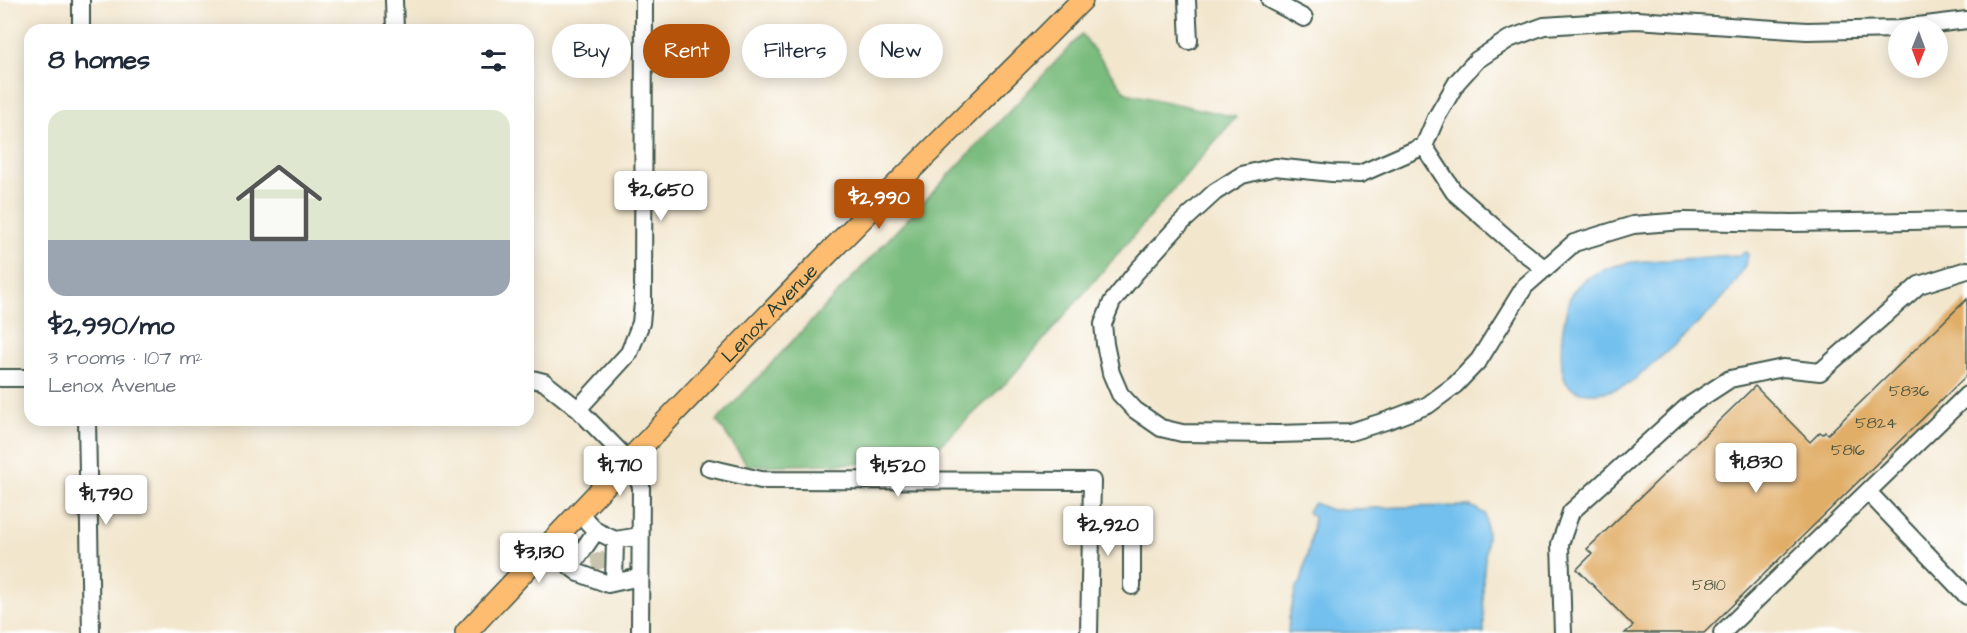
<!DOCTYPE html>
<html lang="en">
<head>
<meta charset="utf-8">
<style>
  body { margin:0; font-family:"Architects Daughter",sans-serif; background:#f2f2f3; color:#1f2937; height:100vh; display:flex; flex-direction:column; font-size:22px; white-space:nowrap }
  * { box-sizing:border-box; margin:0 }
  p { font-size:20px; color:#747a83 }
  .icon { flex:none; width:33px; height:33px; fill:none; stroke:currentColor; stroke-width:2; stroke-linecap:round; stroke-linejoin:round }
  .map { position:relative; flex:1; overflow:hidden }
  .sheet { position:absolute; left:24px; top:24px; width:510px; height:402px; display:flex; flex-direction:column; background:#fff; border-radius:18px; box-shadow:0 3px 15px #0003 }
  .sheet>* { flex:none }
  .banner { position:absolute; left:552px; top:24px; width:570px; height:54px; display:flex; gap:12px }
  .needle { width:39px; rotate:181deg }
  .tools { position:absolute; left:1888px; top:18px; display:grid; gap:12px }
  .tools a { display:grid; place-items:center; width:60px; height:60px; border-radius:50%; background:#fff; box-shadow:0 3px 15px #0003; font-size:30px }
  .price { position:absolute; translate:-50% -51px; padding:0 14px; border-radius:6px; background:#fff; color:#222; font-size:20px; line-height:39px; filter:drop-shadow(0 2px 3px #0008) }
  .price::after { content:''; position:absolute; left:50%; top:36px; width:18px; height:14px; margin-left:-9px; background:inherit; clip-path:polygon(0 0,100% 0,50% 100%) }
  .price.active { background:#b45309; color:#fff }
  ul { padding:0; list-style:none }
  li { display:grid; align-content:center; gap:12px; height:318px; padding:0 24px }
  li+li { border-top:2px solid #e0e1e3 }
  li span { display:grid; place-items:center; height:186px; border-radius:18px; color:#555 }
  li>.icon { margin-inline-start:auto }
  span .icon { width:108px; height:108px; fill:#fffc; stroke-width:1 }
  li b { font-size:26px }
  h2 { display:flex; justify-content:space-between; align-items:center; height:72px; padding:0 24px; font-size:26px }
  .tag { padding:0 21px; border-radius:27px; background:#fff; box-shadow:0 3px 15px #0003; font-size:21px; line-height:54px }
  .tag.active { background:#b45309; color:#fff }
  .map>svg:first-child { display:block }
  .forest { fill:#7abc7e; stroke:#4c7c59; stroke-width:1.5 }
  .water { fill:#73c0ee; stroke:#497e91; stroke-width:1.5 }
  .building { fill:#e1ae67 }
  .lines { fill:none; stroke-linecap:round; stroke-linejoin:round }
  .minor-tunnel { stroke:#c8c4ae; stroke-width:16; stroke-dasharray:16 8; stroke-linecap:butt }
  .minor-casing { stroke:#3f564b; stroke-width:20 }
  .major-casing { stroke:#3f564b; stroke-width:24 }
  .minor { stroke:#fff; stroke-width:16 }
  .major { stroke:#fdbc6f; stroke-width:21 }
  .labels { text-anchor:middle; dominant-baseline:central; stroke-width:4.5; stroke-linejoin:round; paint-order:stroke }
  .number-label { font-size:16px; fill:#505941 }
  .street-label { font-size:20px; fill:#1f3d34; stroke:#fff }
</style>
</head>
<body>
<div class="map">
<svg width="1967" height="633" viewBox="0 0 1967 633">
  <rect width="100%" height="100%" fill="#fff"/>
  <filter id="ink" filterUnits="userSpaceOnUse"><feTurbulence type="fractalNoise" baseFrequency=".0167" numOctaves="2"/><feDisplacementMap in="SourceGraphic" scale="12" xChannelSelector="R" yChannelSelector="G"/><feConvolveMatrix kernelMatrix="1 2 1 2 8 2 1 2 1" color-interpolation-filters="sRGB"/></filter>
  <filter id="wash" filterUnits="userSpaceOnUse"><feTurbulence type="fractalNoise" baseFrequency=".008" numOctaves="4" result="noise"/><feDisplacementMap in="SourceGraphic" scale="24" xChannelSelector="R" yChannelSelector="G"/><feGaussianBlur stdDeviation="1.35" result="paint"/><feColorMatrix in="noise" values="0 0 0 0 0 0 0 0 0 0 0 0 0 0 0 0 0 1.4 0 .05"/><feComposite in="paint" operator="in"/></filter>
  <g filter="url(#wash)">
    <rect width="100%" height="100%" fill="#f2e6cd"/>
    <!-- forest -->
    <path class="forest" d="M1082 34 1126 93 1236 117 1007 382 922 462 748 466 717 421Z"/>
    <!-- water -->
    <path class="water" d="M1745 252 1748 254C1745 291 1659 358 1629 384 1613 391 1582 400 1568 385 1559 375 1561 341 1563 328 1566 315 1567 299 1575 289 1582 281 1592 275 1601 271 1622 261 1646 261 1668 260 1693 258 1717 256 1741 255Z
      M1314 503 1331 510 1402 507 1471 506 1485 514 1487 535 1483 581 1484 633H1288L1289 618 1296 588 1301 582 1310 543 1314 517 1307 512Z"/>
    <g id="blocks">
      <!-- building -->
      <path class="building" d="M1967 299V375L1704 633H1625L1633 626 1577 569 1592 554 1587 549 1755 386 1810 442 1820 432 1823 434 1825 432 1828 434Z"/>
    </g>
  </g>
  <g filter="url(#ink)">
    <use href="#blocks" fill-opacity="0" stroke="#3f564b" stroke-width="1.5"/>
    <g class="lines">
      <!-- minor-tunnel -->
      <path class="minor-tunnel" d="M592 563 606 559"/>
      <!-- minor casing -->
      <g class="minor-casing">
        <path id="minor" d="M81 0V30
          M394 0 395 30
          M1187 0 1189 41
          M1270 0 1304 18
          M1901 28 1967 20
          M644 62 717 64
          M1424 146 1436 118 1457 82 1477 60 1509 39 1544 26 1636 20 1807 31 1899 29
          M1545 269 1511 242 1454 192 1424 146 1360 174 1332 173 1275 167 1242 175 1215 192 1179 225 1137 271 1112 302 1103 324 1105 344 1111 373 1120 394 1135 410 1161 428 1182 433 1277 434 1350 432 1389 420 1428 405 1455 385 1479 360 1525 286 1574 243 1633 225 1684 221 1792 223 1967 220
          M0 378H30
          M528 378 544 382 578 409 628 460 641 486 640 633
          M578 409 629 353 641 323 643 303 644 0
          M87 420 91 633
          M709 468 761 480 1092 481 1089 633
          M1868 492 1967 596
          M579 513 596 531 615 540
          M1091 530H1132V586
          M556 538 566 551 571 567 579 573 608 584 640 577
          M571 567 596 531
          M614 582 615 540 640 536
          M1563 633 1560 544 1571 512 1687 407 1730 379 1783 368 1820 372 1919 285 1967 270
          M1722 633 1967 395"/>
      </g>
      <!-- major casing -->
      <g class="major-casing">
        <g id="major">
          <path id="s1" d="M466 633C580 511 696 389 813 269 901 178 993 90 1082 0"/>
        </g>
      </g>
      <!-- minor -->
      <use href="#minor" class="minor"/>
      <!-- major -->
      <use href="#major" class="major"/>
    </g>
  </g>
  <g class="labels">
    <!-- number labels -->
    <g class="number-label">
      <text x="1909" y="391">5836</text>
      <text x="1876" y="423">5824</text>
      <text x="1848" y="450">5816</text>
      <text x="1709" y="585">5810</text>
    </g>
    <!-- street labels -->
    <g class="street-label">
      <text stroke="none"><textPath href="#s1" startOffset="441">Lenox Avenue</textPath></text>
    </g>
  </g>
</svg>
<div class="tools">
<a><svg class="needle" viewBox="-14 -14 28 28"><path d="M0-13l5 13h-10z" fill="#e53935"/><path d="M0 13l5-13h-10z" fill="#747a83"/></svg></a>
</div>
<b class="price" style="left:661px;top:222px">$2,650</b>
<b class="price active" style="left:879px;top:230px">$2,990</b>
<b class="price" style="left:1756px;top:494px">$1,830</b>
<b class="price" style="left:620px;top:497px">$1,710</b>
<b class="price" style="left:898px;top:498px">$1,520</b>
<b class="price" style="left:106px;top:526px">$1,790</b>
<b class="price" style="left:1108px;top:557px">$2,920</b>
<b class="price" style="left:539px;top:584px">$3,130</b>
<div class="banner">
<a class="tag">Buy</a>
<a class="tag active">Rent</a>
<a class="tag">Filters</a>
<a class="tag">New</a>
</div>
<section class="sheet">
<h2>8 homes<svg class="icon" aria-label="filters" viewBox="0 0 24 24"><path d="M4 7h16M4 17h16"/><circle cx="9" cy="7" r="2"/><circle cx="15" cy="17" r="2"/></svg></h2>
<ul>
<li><span style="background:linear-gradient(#dfe7d0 70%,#9aa5b1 0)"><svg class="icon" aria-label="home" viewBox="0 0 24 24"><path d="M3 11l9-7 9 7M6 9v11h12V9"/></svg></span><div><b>$2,990/mo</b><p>3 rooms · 107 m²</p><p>Lenox Avenue</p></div></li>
</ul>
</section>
</div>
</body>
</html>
